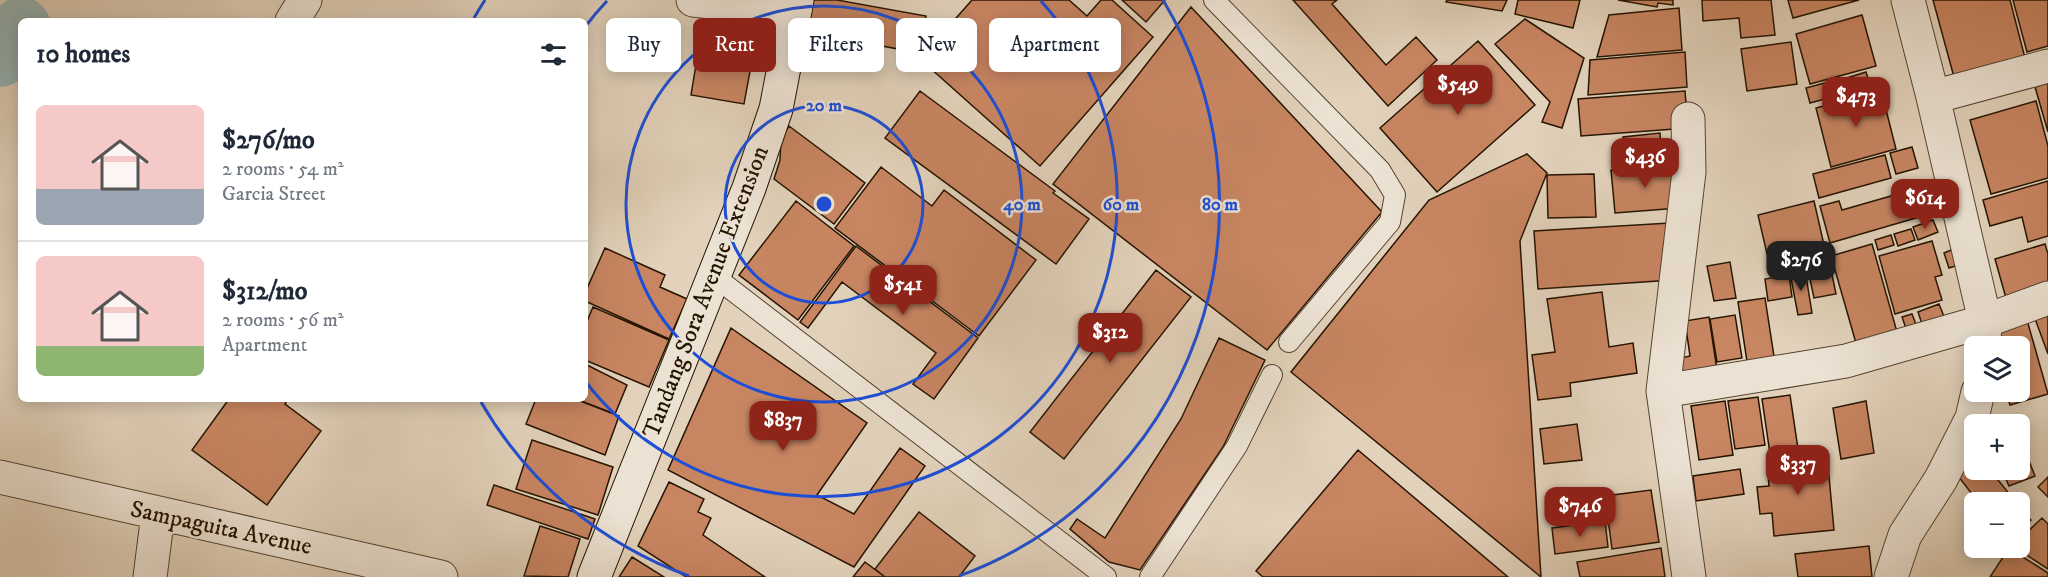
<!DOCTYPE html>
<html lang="en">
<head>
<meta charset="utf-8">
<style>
  body { margin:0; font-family:"IM FELL DW Pica",serif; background:#f2f2f3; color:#1f2937; height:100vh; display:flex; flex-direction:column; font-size:22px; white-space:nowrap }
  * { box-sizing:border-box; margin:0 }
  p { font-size:20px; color:#747a83 }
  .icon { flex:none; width:33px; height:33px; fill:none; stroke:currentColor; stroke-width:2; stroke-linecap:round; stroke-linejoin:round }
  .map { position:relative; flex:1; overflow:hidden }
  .details { position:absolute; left:18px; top:18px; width:570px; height:384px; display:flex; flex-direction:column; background:#fff; border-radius:9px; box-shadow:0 3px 15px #0003 }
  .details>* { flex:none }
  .banner { position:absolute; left:606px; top:18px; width:570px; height:54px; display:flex; gap:12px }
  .controls { position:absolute; left:1964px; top:336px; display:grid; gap:12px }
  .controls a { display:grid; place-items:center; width:66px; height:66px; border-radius:9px; background:#fff; box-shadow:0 3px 15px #0003; font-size:30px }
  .price { position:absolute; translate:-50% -51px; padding:0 14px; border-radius:12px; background:#8f2418; color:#fff; font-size:20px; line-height:39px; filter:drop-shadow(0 2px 3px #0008) }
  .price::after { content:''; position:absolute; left:50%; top:36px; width:18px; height:14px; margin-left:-9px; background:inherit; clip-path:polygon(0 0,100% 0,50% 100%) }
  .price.on { background:#222; color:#fff }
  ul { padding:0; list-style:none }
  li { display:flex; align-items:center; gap:18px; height:150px; padding:0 18px }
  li+li { border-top:2px solid #e0e1e3 }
  li span { display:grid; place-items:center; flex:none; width:168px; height:120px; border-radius:9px; color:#555 }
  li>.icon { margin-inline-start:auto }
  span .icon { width:72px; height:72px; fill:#fffc; stroke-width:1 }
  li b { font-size:26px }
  h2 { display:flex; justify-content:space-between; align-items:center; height:72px; padding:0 18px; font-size:26px }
  .pill { padding:0 21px; border-radius:9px; background:#fff; box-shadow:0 3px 15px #0003; font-size:21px; line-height:54px }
  .pill.on { background:#8f2418; color:#fff }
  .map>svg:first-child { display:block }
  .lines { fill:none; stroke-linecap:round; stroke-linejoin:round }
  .river { stroke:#96b6b7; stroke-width:60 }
  .building { fill:#c88562; stroke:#251400; stroke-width:1.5 }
  .service-casing { stroke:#54442f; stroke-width:22 }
  .minor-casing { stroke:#54442f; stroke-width:35 }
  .secondary-casing { stroke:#251400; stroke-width:35 }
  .service { stroke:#ece2d3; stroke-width:20 }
  .minor { stroke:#ece2d3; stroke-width:33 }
  .secondary { stroke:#ece2d3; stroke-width:33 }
  .ring { fill:none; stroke:#1d4ed8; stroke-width:3 }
  .labels { text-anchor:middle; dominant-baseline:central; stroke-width:5; stroke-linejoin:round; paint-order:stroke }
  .street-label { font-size:24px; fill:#251400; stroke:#ece2d3 }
  .centre { fill:#1d4ed8; stroke:#ece2d3; stroke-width:3 }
  .ring-label { font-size:18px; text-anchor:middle; font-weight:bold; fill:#1d4ed8; stroke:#ece2d3; stroke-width:5; stroke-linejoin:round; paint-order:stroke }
</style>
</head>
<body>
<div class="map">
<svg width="2048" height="577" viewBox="0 0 2048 577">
  <rect width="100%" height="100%" fill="#e2d2bb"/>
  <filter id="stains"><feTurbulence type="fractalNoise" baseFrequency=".00333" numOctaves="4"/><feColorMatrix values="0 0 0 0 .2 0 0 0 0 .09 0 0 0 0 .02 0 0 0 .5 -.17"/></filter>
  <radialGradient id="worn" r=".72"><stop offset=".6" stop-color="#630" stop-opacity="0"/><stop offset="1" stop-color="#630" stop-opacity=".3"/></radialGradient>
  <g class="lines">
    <!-- river -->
    <path class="river" d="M0 57 21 27"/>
  </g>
  <!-- building -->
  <path class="building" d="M801 0H837L926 16 920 53 795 30Z
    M972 0H1069L1087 16 1101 0H1112L1153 37 1040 166 920 59Z
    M1122 0H1165L1146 22Z
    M1293 0H1337L1332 4 1386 65 1416 37 1437 60 1388 106Z
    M1447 0H1507L1502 11 1446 2Z
    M1518 0H1580L1573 28 1515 14Z
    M1618 0H1673V5L1658 3 1657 7Z
    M1702 0H1771L1775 35 1741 38 1739 18 1703 21Z
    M1788 0H1859L1793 18Z
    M1933 0H2010L2025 58 1954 77Z
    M2013 0H2048V46L2027 52Z
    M1191 7 1382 212 1267 350 1053 184Z
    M1679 8 1682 50 1597 57 1609 15Z
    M1862 15 1876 66 1810 84 1796 34Z
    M1525 19 1584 58 1562 128 1542 122 1550 102 1495 44Z
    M703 23 757 33 744 104 691 95Z
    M1478 41 1535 105 1437 192 1380 128Z
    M1791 42 1797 84 1747 91 1741 49Z
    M1685 52 1687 87 1588 95 1590 60Z
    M1866 72 1870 85 1840 94 1837 81Z
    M1832 81 1836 96 1810 103 1806 88Z
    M2048 83V132L2035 87Z
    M1881 90 1896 149 1831 167 1816 108Z
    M920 91 1055 191 1053 193 1089 219 1056 264 885 138Z
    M1685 91 1688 128 1581 136 1578 99Z
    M2036 101 2048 146V178L1991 194 1970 120Z
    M789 126 865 183 834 224 774 179 780 160 781 138Z
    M1660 133 1662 162 1626 165 1623 137Z
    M1912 147 1918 168 1896 174 1890 153Z
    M1527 154 1547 173 1520 241 1541 577 1291 372 1429 200Z
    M1885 155 1891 178 1819 198 1813 174Z
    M1675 165 1679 208 1615 213 1611 170Z
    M881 167 932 206 944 190 1036 260 979 336 835 228Z
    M1594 174 1596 217 1548 218 1547 175Z
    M2048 181V236L2028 242 2022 217 1990 226 1983 200Z
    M1926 186 1933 213 1830 243 1820 206 1839 201 1842 210Z
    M796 201 854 246 798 320 739 275Z
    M1814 201 1824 245 1794 251V249L1767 254 1758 215Z
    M1933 220 1938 232 1918 240 1913 227Z
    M1670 223 1673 280 1538 289 1534 231Z
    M1911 229 1915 240 1898 246 1894 234Z
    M1891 235 1894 245 1878 250 1875 240Z
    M1932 241 1942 275 1935 277 1942 300 1895 314 1879 256Z
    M1872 244 1899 339 1858 350 1831 256Z
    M2045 244 2048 254V286L2006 298 1995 259Z
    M856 246 978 338 934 399 913 384 936 353 842 282 808 328 800 322Z
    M605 248 665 275 660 287 687 299 669 339 585 301V293Z
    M1956 248 1962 264 1949 268 1944 253Z
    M1828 255 1836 294 1814 298 1806 260Z
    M1730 262 1736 298 1714 301 1707 266Z
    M1156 270 1191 297 1064 459 1030 432Z
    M1805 270 1812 313 1798 315 1790 273Z
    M1789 275 1792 297 1768 301 1765 279Z
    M1602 292 1609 347 1633 343 1637 373 1570 383 1571 396 1538 400 1532 355 1555 352 1547 299Z
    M1765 298 1775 363 1748 368 1738 302Z
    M1939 304 1945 319 1923 327 1918 312Z
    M593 307 669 340 649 387 585 360V326Z
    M2048 311V354L2034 316Z
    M1912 314 1917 327 1907 331 1902 317Z
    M1735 315 1742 358 1717 362 1710 319Z
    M1709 317 1717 370 1680 376 1677 359 1690 356 1685 321Z
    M2027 320 2048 394 2010 405 2006 392H2019V346H1994L1989 330Z
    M731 328 867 423 817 495 854 514 900 448 925 466 854 567 668 470Z
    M1219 338 1265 360 1223 447 1140 570 1109 562 1070 529 1077 519 1105 538 1181 419Z
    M585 364 627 385 615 414 576 399H585Z
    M1790 395 1798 449 1770 454 1762 399Z
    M1758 397 1765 445 1735 449 1728 401Z
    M229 399H288L285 404 321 431 267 505 192 450Z
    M536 399H575L619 416 605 455 526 424Z
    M1725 401 1733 455 1699 460 1691 406Z
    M1866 401 1874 453 1841 459 1833 408Z
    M1577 424 1582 460 1544 464 1540 429Z
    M2019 436 2035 476 2009 486 2002 470H2019Z
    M532 440 613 467 598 515 516 489Z
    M1358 450 1508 577H1263L1256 571Z
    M1827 455 1834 530 1774 536 1772 513 1760 514 1757 487 1769 486 1767 461Z
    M1974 457V470H1990L2011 496 2003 502H1978L1955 472Z
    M1740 469 1744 494 1696 501 1693 476Z
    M2048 477V497L2038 487Z
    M669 482 704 499 698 512 711 518 703 535 765 577H686L638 546Z
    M494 485 595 519 588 539 487 505Z
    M1651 490 1659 542 1612 549 1605 496Z
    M2019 509 2031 520 2019 532Z
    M919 512 975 556 959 577H885L875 569Z
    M2042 518 2048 524V569L2016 548H2019V540Z
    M1605 521 1608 547 1555 554 1552 528Z
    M540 526 580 539 568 577 524 576Z
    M1869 546 1872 577H1798L1795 554Z
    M1661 548 1665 577H1580L1577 562Z
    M2009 548 2048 573V577H1990Z
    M632 557 664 577H619Z
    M865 562 885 577H853Z"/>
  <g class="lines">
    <!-- service casing -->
    <g class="service-casing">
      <path id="service" d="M1214 0 1380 170 1395 195 1390 222 1289 342
        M715 277 1106 577
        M1150 577 1237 446 1272 375"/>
    </g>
    <!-- minor casing -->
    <g class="minor-casing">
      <path id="minor" d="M693 0 795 11
        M1908 0 1933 97 1985 321 1984 346
        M292 21 305 0
        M1933 97 2048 66
        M1688 119 1689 172 1663 391 1689 577
        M1663 391 1846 361 1985 321 2048 298
        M0 477 441 577
        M150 577 158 514
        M1891 577 1905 535 1941 479 1972 418 1978 392"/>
    </g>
    <!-- secondary casing -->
    <g class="secondary-casing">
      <path id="secondary" d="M594 577 749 188 776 109 797 0"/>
    </g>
    <!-- service -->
    <use href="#service" class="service"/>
    <!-- minor -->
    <use href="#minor" class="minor"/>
    <!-- secondary -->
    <use href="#secondary" class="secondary"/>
  </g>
  <!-- distance rings -->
  <g class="ring">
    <circle cx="824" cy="204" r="99"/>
    <circle cx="824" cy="204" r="198"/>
    <path d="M585 27A297 297 0 0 1 607 1M1041 1A297 297 0 1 1 585 381"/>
    <path d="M689 576A396 396 0 0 1 481 402M474 18A396 396 0 0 1 485 0M1163 0A396 396 0 0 1 959 576"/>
  </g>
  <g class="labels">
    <!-- street labels -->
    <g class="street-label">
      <text transform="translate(706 292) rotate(-69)">Tandang Sora Avenue Extension</text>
      <text transform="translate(221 528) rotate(12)">Sampaguita Avenue</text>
    </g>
  </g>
  <circle cx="824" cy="204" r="9" class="centre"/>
  <g class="ring-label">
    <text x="824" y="111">20 m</text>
    <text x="1022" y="210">40 m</text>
    <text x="1121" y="210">60 m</text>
    <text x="1220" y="210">80 m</text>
  </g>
  <rect width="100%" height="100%" filter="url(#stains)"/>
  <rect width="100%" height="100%" fill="url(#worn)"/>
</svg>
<div class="controls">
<a><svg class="icon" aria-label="layers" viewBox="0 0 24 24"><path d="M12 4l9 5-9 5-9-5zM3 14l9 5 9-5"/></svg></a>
<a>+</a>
<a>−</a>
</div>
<b class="price" style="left:1458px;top:116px">$549</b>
<b class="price" style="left:1856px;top:128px">$473</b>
<b class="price" style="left:1645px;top:189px">$436</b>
<b class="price" style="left:1925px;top:230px">$614</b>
<b class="price on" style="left:1801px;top:292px">$276</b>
<b class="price" style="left:903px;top:316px">$541</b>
<b class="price" style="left:1110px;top:364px">$312</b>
<b class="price" style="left:783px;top:452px">$837</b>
<b class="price" style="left:1798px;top:496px">$337</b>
<b class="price" style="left:1580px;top:538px">$746</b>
<div class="banner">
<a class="pill">Buy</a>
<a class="pill on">Rent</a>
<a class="pill">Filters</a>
<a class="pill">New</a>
<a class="pill">Apartment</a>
</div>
<section class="details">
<h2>10 homes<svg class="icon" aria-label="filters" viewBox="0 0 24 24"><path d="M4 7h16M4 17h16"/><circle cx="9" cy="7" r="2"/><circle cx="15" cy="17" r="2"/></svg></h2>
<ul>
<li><span style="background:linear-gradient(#f6c9c9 70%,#9aa5b1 0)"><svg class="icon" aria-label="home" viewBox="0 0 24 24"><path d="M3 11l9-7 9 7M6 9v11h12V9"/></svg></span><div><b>$276/mo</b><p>2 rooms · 54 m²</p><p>Garcia Street</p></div></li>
<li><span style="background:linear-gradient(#f6c9c9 75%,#8fb573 0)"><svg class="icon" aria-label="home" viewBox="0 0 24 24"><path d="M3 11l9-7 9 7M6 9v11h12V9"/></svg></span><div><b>$312/mo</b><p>2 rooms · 56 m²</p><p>Apartment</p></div></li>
</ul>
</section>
</div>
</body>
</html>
